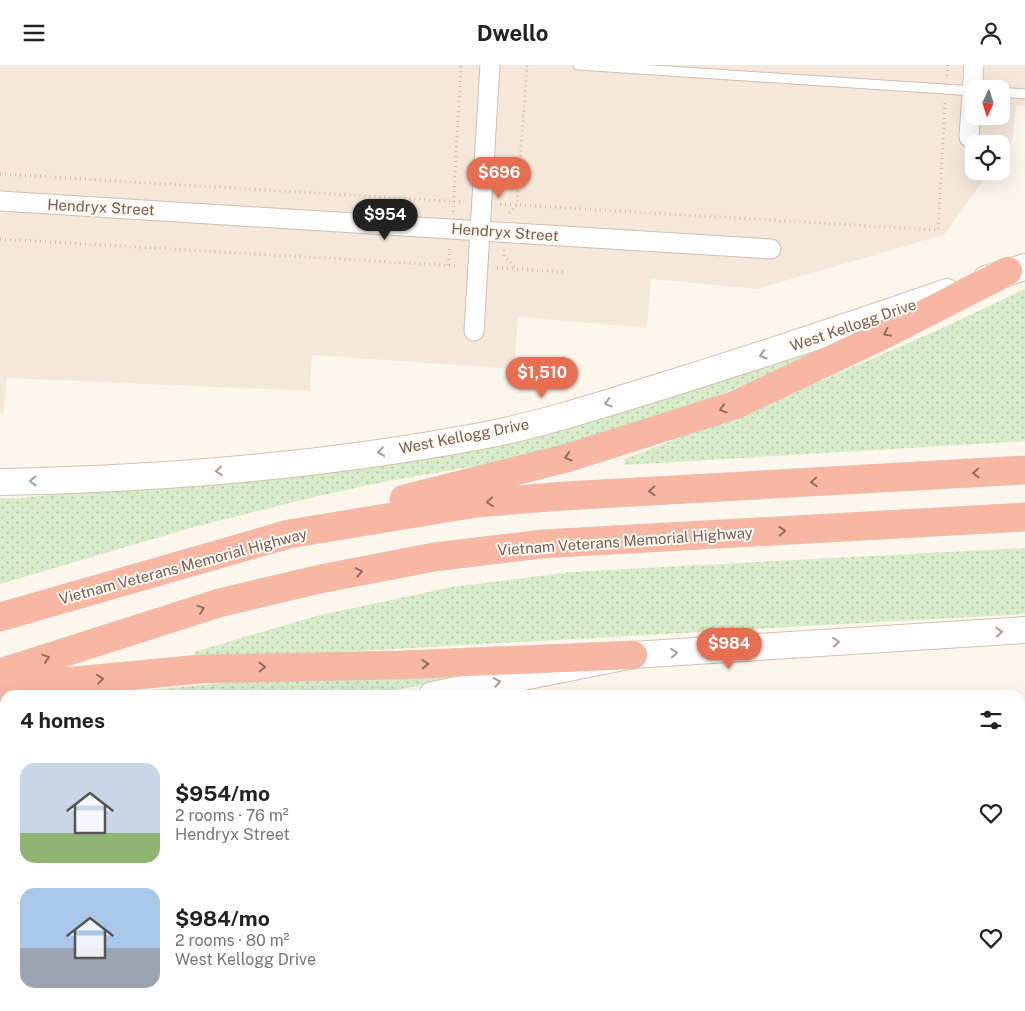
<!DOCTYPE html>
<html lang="en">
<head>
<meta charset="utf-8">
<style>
  body { margin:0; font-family:"Public Sans",sans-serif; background:#f2f2f2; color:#222; height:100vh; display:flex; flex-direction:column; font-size:19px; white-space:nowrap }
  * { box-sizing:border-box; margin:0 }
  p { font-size:16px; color:#767676 }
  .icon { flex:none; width:28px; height:28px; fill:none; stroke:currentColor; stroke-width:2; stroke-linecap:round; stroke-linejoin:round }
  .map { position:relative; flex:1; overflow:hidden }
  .drawer { position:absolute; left:0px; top:625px; width:1025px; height:321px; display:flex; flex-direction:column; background:#fff; border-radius:15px 15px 0 0; box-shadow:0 5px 20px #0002 }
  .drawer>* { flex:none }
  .needle { width:32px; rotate:184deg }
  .controls { position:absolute; left:965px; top:15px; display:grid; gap:10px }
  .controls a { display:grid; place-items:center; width:45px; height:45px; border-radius:10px; background:#fff; box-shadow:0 5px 20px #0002; font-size:25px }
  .price { position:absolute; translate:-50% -42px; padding:0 11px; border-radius:18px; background:#e76f51; color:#fff; font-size:16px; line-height:32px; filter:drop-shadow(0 1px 2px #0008) }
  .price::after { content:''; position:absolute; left:50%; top:30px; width:15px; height:11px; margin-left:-8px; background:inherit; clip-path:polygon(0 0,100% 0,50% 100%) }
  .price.active { background:#222; color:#fff }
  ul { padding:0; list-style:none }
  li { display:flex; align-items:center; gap:15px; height:125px; padding:0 20px }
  li span { display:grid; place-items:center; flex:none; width:140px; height:100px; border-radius:15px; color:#555 }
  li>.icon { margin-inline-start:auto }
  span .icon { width:60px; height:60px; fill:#fffc; stroke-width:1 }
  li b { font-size:21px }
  h2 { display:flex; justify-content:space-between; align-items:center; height:60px; padding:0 20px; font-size:21px }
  header { display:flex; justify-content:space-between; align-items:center; height:65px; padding:0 20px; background:#fff; font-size:22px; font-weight:700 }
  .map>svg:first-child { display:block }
  .residential { fill:#f5e8da; fill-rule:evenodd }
  .grass { fill:url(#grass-dots) }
  .building { fill:#f3d5c3; stroke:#e6bba3; filter:url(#shadow) }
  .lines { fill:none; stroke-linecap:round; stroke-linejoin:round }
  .service-casing { stroke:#d1beb0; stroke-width:11 }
  .minor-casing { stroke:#d1beb0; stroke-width:21 }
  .secondary-casing { stroke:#d6c0b0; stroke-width:28 }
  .motorway-casing { stroke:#dad1cd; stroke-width:29 }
  .path { stroke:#d9b8a5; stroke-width:3; stroke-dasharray:1 4; stroke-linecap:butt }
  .service { stroke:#fff; stroke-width:9 }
  .minor { stroke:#fff; stroke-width:19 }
  .secondary { stroke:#fff; stroke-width:26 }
  .motorway { stroke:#f7b7a3; stroke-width:28 }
  .oneway { stroke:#936e5e }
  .oneway2 { stroke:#af9d94 }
  .labels { text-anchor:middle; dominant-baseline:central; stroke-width:4; stroke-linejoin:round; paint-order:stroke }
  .street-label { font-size:15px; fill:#7a5c4d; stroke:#fffaf3 }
</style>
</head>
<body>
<header><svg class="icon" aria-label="menu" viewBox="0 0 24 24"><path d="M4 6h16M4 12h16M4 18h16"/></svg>Dwello<svg class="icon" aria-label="person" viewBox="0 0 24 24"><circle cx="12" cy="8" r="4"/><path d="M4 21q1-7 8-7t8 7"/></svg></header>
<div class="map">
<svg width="1025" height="946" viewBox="0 0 1025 946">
  <defs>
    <pattern id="grass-dots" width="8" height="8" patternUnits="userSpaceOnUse" patternTransform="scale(1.25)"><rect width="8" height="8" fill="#d8ecc9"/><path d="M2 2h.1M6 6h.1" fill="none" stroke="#b4c2a5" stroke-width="1.8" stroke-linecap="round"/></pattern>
    <filter id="shadow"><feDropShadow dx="5.5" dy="3" stdDeviation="0" flood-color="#0004"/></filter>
  </defs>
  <rect width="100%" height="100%" fill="#fdf6ec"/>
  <!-- residential -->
  <path class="residential" d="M0 0H1025V41H1016L1012 76 1001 91V79H974V106H990L944 170 757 224 651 214 647 263 518 252 514 304 312 290 310 326 7 313 3 349H0ZM974 24H1001V51H974Z"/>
  <!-- grass -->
  <path class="grass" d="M1025 224V376L625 400 624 394 758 343 936 266Z
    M809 286 810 291 685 345 592 374 501 397 388 416 310 433 194 462 0 519V433H21L86 426 276 412Z
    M1025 483V549L196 595 194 587 316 551 452 522 570 507Z
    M451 606V614L371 630H98L225 618Z
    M5 649V702L0 703V650Z"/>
  <!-- building -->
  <path class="building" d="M1020 842 1025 843 1024 876 1020 875Z
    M1020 936H1025V946H983L984 941H1020Z
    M318 941H377V946H318Z
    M772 941H795V946L771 944Z
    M114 942 165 945V946H114Z"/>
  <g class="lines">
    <!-- service casing -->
    <g class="service-casing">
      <path id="service" d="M578 0 974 26
        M1001 27 1025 29"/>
    </g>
    <!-- minor casing -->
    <g class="minor-casing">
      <path id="minor" d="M969 72 974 0
        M0 136 771 184
        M474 266 490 0
        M1020 700H1025
        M22 946V941
        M433 946V941
        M918 946V941"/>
    </g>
    <!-- secondary casing -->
    <g class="secondary-casing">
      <path id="secondary" d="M986 214 1025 202
        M0 417C161 414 322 401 481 371 544 359 607 338 669 319 762 290 855 259 947 227
        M432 630 633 590 1025 565
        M0 715 5 714"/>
    </g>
    <!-- motorway casing -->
    <g class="motorway-casing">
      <path id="motorway" d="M404 434 567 393 735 340 881 271 1008 206
        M0 552 289 469 477 438 564 431 1025 405
        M0 608 219 538 320 514 434 492 542 479 1025 452
        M0 627 64 617 200 604 402 600 633 590"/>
    </g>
    <!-- path -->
    <path class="path" d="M947 11 948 0
      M0 109 464 137
      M500 139 938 165 945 38
      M453 147 461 0
      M509 148 517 140 527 0
      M0 174 459 201
      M504 185V191L516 204
      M448 200 450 183
      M497 203 564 207"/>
    <!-- service -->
    <use href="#service" class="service"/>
    <!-- minor -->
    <use href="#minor" class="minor"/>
    <!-- secondary -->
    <use href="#secondary" class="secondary"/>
    <!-- motorway -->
    <use href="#motorway" class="motorway"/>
  </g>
  <!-- one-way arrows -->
  <defs><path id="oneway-chevron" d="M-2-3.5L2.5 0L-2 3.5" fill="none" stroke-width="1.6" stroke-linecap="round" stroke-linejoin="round" transform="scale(1.25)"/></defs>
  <g class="oneway">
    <use href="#oneway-chevron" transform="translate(887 268) rotate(153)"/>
    <use href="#oneway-chevron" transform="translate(723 344) rotate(163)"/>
    <use href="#oneway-chevron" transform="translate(568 392) rotate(164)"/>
    <use href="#oneway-chevron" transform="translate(976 408) rotate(177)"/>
    <use href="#oneway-chevron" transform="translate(814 417) rotate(177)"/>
    <use href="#oneway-chevron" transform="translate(652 426) rotate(177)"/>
    <use href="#oneway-chevron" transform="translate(490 437) rotate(175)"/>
    <use href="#oneway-chevron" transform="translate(782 466) rotate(-3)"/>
    <use href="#oneway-chevron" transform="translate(359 507) rotate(-11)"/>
    <use href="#oneway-chevron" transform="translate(201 544) rotate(-18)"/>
    <use href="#oneway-chevron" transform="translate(46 593) rotate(-18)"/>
    <use href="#oneway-chevron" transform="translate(425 599) rotate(-2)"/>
    <use href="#oneway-chevron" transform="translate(262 602) rotate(-1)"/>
    <use href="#oneway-chevron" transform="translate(100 614) rotate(-6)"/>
  </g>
  <g class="oneway2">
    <use href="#oneway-chevron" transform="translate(763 290) rotate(163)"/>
    <use href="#oneway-chevron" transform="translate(608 338) rotate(163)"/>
    <use href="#oneway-chevron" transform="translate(381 387) rotate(171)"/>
    <use href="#oneway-chevron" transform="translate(219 406) rotate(175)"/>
    <use href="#oneway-chevron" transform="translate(33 416) rotate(179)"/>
    <use href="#oneway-chevron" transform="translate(999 567) rotate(-4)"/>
    <use href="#oneway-chevron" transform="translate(836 577) rotate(-4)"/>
    <use href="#oneway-chevron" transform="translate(674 588) rotate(-4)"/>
    <use href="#oneway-chevron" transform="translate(497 617) rotate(-11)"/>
  </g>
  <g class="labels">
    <!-- street labels -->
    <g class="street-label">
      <text transform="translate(101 142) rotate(3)">Hendryx Street</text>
      <text transform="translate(505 167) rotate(4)">Hendryx Street</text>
      <text transform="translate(853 260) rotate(-19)">West Kellogg Drive</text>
      <text transform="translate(464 371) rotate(-11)">West Kellogg Drive</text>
      <text transform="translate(625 476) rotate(-4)">Vietnam Veterans Memorial Highway</text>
      <text transform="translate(183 501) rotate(-15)">Vietnam Veterans Memorial Highway</text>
    </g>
  </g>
</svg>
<div class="controls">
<a><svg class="needle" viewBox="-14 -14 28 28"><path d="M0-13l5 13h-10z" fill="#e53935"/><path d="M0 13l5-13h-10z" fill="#767676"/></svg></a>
<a><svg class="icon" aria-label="locate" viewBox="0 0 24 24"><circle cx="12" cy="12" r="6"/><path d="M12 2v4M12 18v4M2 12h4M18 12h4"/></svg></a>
</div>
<b class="price" style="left:499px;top:134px">$696</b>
<b class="price active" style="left:385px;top:176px">$954</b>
<b class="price" style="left:542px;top:334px">$1,510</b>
<b class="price" style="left:729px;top:605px">$984</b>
<section class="drawer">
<h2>4 homes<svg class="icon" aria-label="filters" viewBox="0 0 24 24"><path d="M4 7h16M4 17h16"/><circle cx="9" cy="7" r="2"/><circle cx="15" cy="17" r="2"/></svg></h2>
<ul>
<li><span style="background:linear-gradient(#c9d6e8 70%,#8fb573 0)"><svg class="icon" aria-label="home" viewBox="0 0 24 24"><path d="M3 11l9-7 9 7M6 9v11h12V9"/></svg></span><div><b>$954/mo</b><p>2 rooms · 76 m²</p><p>Hendryx Street</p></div><svg class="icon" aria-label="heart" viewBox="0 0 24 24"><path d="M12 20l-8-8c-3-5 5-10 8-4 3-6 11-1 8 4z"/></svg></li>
<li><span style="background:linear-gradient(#a9c7e8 60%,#9aa5b1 0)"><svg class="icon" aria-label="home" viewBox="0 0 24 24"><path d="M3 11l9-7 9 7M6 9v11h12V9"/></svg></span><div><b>$984/mo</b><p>2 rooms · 80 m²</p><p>West Kellogg Drive</p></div><svg class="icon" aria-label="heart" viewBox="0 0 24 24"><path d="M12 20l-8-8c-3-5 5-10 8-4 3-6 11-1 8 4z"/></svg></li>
</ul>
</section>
</div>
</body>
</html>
